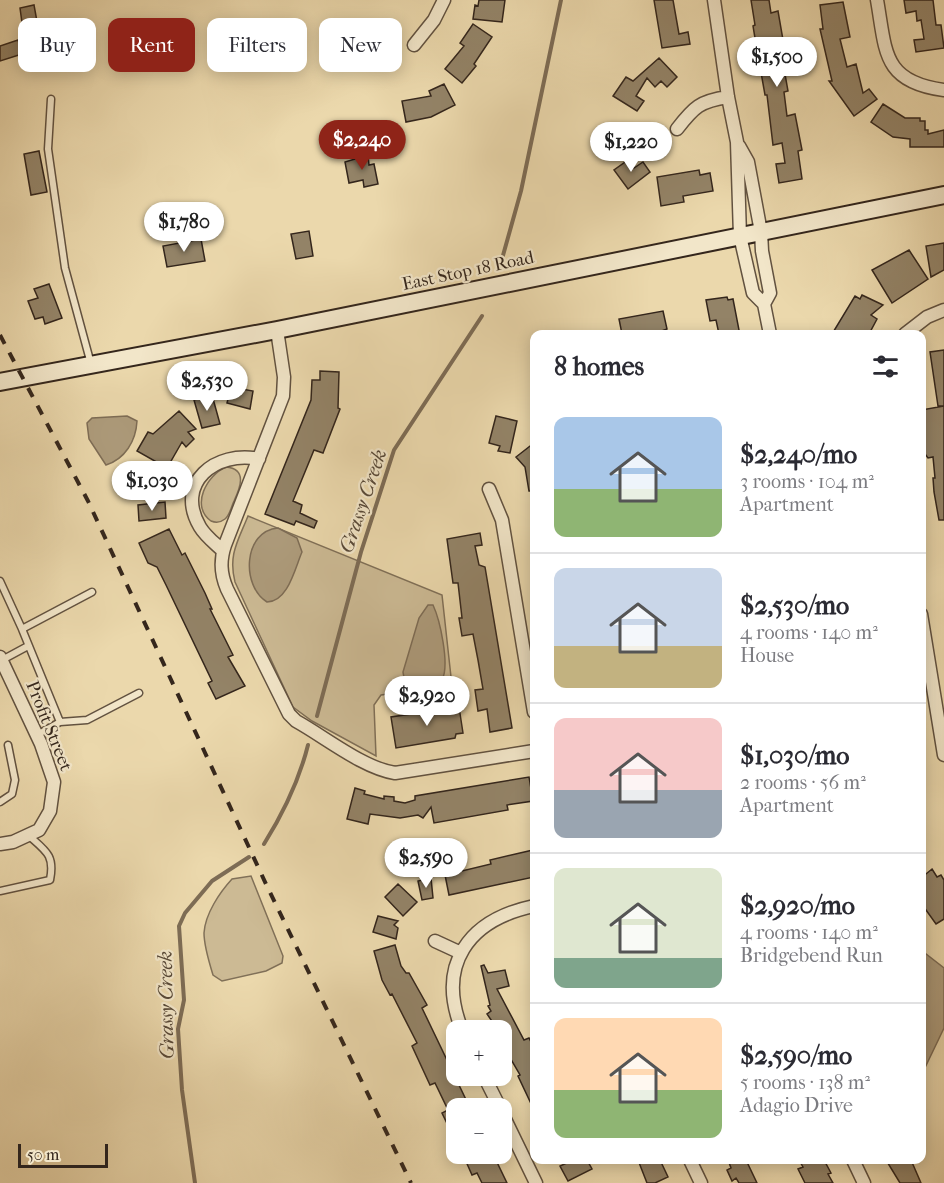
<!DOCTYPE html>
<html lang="en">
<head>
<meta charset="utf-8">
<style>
  body { margin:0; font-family:"IM FELL French Canon",serif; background:#f2f2f3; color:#2b2b33; height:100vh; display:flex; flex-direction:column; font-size:22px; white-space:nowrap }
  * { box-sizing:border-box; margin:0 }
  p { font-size:20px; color:#7c7c81 }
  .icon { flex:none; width:33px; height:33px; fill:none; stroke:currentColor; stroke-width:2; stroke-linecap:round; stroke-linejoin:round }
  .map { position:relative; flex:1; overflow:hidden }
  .panel { position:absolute; left:530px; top:330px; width:396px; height:834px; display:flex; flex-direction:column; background:#fff; border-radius:12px; box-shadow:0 3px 15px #0003 }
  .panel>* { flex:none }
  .guide { position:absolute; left:18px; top:18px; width:422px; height:54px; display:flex; gap:12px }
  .controls { position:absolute; left:446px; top:1020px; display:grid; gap:12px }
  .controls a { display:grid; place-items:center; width:66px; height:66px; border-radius:12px; background:#fff; box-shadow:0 3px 15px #0003; font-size:30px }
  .scale { position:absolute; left:18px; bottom:15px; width:90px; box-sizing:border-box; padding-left:6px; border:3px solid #34261c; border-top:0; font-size:16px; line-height:21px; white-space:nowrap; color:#34261c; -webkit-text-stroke:4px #f2e6c9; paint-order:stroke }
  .price { position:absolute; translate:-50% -51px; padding:0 14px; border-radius:21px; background:#fff; color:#222; font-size:20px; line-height:39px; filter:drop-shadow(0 2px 3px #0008) }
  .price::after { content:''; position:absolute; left:50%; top:36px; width:18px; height:14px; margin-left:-9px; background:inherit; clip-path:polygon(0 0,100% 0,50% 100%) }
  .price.current { background:#8f2418; color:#fff }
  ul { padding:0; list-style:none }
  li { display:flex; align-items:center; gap:18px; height:150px; padding:0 24px }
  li+li { border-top:2px solid #e1e1e2 }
  li span { display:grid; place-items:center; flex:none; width:168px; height:120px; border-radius:12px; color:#555 }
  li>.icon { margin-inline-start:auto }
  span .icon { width:72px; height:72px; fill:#fffc; stroke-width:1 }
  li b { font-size:26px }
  h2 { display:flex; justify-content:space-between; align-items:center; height:72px; padding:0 24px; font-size:26px }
  .tag { padding:0 21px; border-radius:12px; background:#fff; box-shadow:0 3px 15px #0003; font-size:21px; line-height:54px }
  .tag.current { background:#8f2418; color:#fff }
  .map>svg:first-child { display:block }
  .green { fill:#ccba94; stroke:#807058; stroke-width:1.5 }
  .water { fill:#ad9b7b; stroke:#7d6c55; stroke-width:1.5 }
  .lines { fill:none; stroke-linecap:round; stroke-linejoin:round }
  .stream { stroke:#7d6c55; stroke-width:4 }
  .building { fill:#938367; stroke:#34261c; stroke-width:1.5 }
  .lane-casing { stroke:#625240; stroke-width:9 }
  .street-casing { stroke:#625240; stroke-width:15 }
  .secondary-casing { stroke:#34261c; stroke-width:20 }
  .lane { stroke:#f2e6c9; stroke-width:6 }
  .street { stroke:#f2e6c9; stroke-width:12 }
  .secondary { stroke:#f2e6c9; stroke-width:16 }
  .rail { stroke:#34261c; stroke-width:4; stroke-dasharray:10 10; stroke-linecap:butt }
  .labels { text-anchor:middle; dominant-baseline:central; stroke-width:4.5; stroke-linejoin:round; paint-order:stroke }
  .street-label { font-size:18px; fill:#34261c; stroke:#f2e6c9 }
  .water-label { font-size:20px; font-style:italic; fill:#584938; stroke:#f2e6c9 }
</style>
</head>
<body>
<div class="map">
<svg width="944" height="1183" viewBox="0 0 944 1183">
  <rect width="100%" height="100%" fill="#ebd8ac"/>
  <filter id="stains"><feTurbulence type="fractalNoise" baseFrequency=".00333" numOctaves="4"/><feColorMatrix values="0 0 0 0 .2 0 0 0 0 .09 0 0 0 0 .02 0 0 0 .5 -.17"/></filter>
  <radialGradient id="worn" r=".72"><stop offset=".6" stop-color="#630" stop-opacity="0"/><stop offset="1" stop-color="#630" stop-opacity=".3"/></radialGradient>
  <!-- green -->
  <path class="green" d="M226 467C248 469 240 488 234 501 231 507 230 515 225 519 220 523 216 523 211 521 190 506 207 475 226 467Z
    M248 516 442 595 452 686 381 695 374 705 376 756 312 721 293 707 235 582C228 555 238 541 248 516Z
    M251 876 283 956 282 963 266 971 222 981 213 975C209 962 204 946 204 933 205 914 220 892 232 879Z"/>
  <!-- water -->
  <path class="water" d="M127 416 137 421C136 441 125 459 106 465L89 439 87 423 92 418Z
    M278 528 297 538 302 552C295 568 288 602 267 602 241 586 243 531 278 528Z
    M428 605H433C440 620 450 665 442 680 437 690 416 693 408 685 404 682 404 677 403 672L419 618Z
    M921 950 944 968V1028L921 1076Z"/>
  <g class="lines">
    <!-- stream -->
    <path class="stream" d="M502 259 521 191 561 0
      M317 716 361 552 394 450 482 316
      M264 844C284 812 299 781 308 745
      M195 1183 182 1090 178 1029 184 1000 179 926 185 913 212 881 249 857"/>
  </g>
  <!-- building -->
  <path class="building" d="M479 0H505L502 22 473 19 475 5 478 6Z
    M654 0H673L679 34 688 32 690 44 662 48Z
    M751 0H769L771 13 778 11 787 63H783L788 91 784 92 787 116 795 114 802 150 798 151 802 179 779 183 776 164 785 163 782 143 773 145 767 95H765L755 38 753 26 755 25Z
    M904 0H933L936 25H941L944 48 916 52 914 40 924 39 921 20 917 21 916 11 906 13Z
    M843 2 850 37 840 39 847 67 856 64 863 93 869 89 877 99 854 116 829 81H832L820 29H823L820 5Z
    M34 5 38 27 23 30 20 8Z
    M473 24 492 37 474 64 476 66 462 83 445 69 464 46 460 43Z
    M18 40 22 54 0 61V46Z
    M659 58 677 77 667 87 661 81 655 87 647 78 636 96 644 101 637 111 613 96 626 77 633 81Z
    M444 84 455 105 431 117 406 122 402 101 431 96 429 91Z
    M883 104 905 118H920V121H925V130H928V134L944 130V147H910V139L893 137 871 122Z
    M627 125 631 146 610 153 605 127 606 130Z
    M39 151 47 192 31 195 24 154Z
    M368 155 369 165 374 164 378 184 364 187 363 180 349 183 345 162Z
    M628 160 634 168 643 162 650 172 628 189 614 170Z
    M699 170 700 175 710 173 713 191 683 196 684 202 661 206 657 177Z
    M309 231 313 256 296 259 291 234Z
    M201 239 205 261 167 267 163 246Z
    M944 243V270L931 277 926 246Z
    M909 250 928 279 892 303 872 270Z
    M49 284 62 318 45 324 43 317 35 319 28 301 38 298 34 289Z
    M862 295 883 305 871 315 877 319 869 334H832L855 296 860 299Z
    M727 297 728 300 733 299 739 330 737 331V334H719L716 320 710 321 706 300Z
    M663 311 667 329 659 332 660 334H622L619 319Z
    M944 350V406H938L930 352Z
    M320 371 339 372 338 408 340 409 323 453 314 450 293 501 302 505 300 513 317 521 314 528 296 521 294 525 265 514 311 400 312 380H320Z
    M231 387 253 391 250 409 227 403Z
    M212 395 220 424 202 428 194 400Z
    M944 406V520H939L934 492 933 478H935L933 457 928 458 925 454 921 410Z
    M179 411 196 429 188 432 194 439 186 447 182 442 167 468 137 451 148 432 153 434Z
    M496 416 517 421 510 453 498 451 500 446 489 443Z
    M534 443V491H529L525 467 516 457Z
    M135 468 163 475 161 480 166 481 164 494 130 486Z
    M165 502 166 518 139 521 138 505Z
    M169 529 182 555 185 553 205 593 212 609H210L233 655 228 657 245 686 216 699 208 683 212 681 166 585 157 567 148 563 139 543Z
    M480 533 482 545 475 546 479 565 485 567 512 728 490 732 487 709 478 711 475 690 483 689 478 660 473 634 462 636 459 618H462L458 583H453L447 539Z
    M459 707 463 733 456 734 455 738 396 748 391 717Z
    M529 777 533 801 507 805 508 810 434 823 431 807 423 818 418 815 400 818 370 814 368 824 347 819 355 788 365 791 364 794 384 799V796L394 797V801L405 803 415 800V796Z
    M533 850 534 877 449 895 445 875 491 864 490 860Z
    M932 869 937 877 941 875 944 880V919L936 924 921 903V878Z
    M431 878 433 898 422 900 418 881Z
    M398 884 417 902 403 916 385 897Z
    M378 916 398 921 394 925 398 928 396 939 373 932Z
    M395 945 401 966 406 973H409L427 1005 422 1008 470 1108H456V1142L442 1113 448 1110 435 1083 430 1085 412 1046 417 1043 392 994 390 995 382 980 374 951Z
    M484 965 488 973 505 970 509 986 497 989 524 1040 529 1038 534 1048V1110L518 1076 520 1075 501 1042V1030H498L487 1014 491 1011 488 1006 490 1005 481 966Z
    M471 1154H493L507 1183H482L477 1173 472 1175 464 1157Z
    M567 1160H587L592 1169 568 1181 560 1166 569 1162Z
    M638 1160H660L668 1177 655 1183H647Z
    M728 1160H746L757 1183H739L736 1178 732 1181 727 1170 731 1168Z
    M799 1160H824L831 1173 828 1174 833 1183H805L798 1169 803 1167Z
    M886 1160H911L921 1183H900Z"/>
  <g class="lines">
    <!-- lane casing -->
    <g class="lane-casing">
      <path id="lane" d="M51 99 48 149 65 268 91 364
        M0 581 22 629 60 722 37 735
        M22 629 92 592
        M2 660 28 646
        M60 722 87 720 139 693
        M0 802 12 794 15 780 8 745
        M0 891 50 880C55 855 46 851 28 835"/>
    </g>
    <!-- street casing -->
    <g class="street-casing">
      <path id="street" d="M714 0 728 97 737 142 740 236 753 293 764 304 770 334
        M877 0C886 51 882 82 944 90
        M414 45 434 20 444 0
        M677 129C694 107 700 101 728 97
        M739 146 748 162 761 232 762 251 770 293 764 304
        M277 330 284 377 283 396 225 545C220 560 220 573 227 589L289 714 296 721C325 737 363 768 395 773L534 751
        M905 334 927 317 944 310
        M489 489 502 520 534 712
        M223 551C216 544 206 537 200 527 174 483 216 450 259 459
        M921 614 944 755
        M0 657 41 744 54 782 50 811 39 830 13 842 0 844
        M435 941 461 953
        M462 1030C436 965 468 920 534 906
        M484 1076 500 1108
        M501 1111 536 1183
        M690 1160 701 1183
        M853 1160 864 1183"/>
    </g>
    <!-- secondary casing -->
    <g class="secondary-casing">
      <path id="secondary" d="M0 382 277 330 944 195"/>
    </g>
    <!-- lane -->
    <use href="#lane" class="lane"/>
    <!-- street -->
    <use href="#street" class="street"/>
    <!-- secondary -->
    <use href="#secondary" class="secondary"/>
    <!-- rail -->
    <path class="rail" d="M0 335 88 501 266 884 411 1183"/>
  </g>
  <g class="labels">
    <!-- street labels -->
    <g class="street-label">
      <text transform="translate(468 271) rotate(-12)">East Stop 18 Road</text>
      <text transform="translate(49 726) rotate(68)">Profit Street</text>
    </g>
    <!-- water labels -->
    <g class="water-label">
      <text transform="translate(363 501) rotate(-71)">Grassy Creek</text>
      <text transform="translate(166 1005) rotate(-91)">Grassy Creek</text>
    </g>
  </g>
  <rect width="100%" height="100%" filter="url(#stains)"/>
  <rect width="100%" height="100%" fill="url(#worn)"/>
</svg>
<div class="controls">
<a>+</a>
<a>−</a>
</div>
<div class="scale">50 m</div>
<b class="price" style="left:777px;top:88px">$1,500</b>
<b class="price current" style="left:362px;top:171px">$2,240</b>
<b class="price" style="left:631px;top:173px">$1,220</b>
<b class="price" style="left:184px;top:253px">$1,780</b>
<b class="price" style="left:207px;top:412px">$2,530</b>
<b class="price" style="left:152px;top:512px">$1,030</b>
<b class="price" style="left:427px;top:727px">$2,920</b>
<b class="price" style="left:426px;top:889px">$2,590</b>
<div class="guide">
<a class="tag">Buy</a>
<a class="tag current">Rent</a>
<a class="tag">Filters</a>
<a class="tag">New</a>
</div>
<section class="panel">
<h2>8 homes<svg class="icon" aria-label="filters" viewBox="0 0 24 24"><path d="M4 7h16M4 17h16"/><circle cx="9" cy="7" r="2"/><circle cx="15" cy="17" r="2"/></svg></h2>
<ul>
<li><span style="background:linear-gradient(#a9c7e8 60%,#8fb573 0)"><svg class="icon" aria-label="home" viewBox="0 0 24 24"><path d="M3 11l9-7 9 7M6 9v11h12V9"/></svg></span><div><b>$2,240/mo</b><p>3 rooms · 104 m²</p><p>Apartment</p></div></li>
<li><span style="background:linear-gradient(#c9d6e8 65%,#c2b280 0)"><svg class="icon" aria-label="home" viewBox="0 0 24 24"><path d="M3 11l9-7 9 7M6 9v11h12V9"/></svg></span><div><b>$2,530/mo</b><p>4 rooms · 140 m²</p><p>House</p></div></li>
<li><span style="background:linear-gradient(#f6c9c9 60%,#9aa5b1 0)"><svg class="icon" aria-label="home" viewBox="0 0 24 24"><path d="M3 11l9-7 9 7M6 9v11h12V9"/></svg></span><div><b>$1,030/mo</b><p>2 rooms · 56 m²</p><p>Apartment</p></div></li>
<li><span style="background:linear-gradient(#dfe7d0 75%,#7fa58c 0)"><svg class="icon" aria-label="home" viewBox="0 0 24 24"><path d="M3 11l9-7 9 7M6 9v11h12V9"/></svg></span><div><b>$2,920/mo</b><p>4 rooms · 140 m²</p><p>Bridgebend Run</p></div></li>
<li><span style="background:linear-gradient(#ffd9b3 60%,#8fb573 0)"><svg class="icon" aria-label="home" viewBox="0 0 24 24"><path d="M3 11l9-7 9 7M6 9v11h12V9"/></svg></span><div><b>$2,590/mo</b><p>5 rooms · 138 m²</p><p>Adagio Drive</p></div></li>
</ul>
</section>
</div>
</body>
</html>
